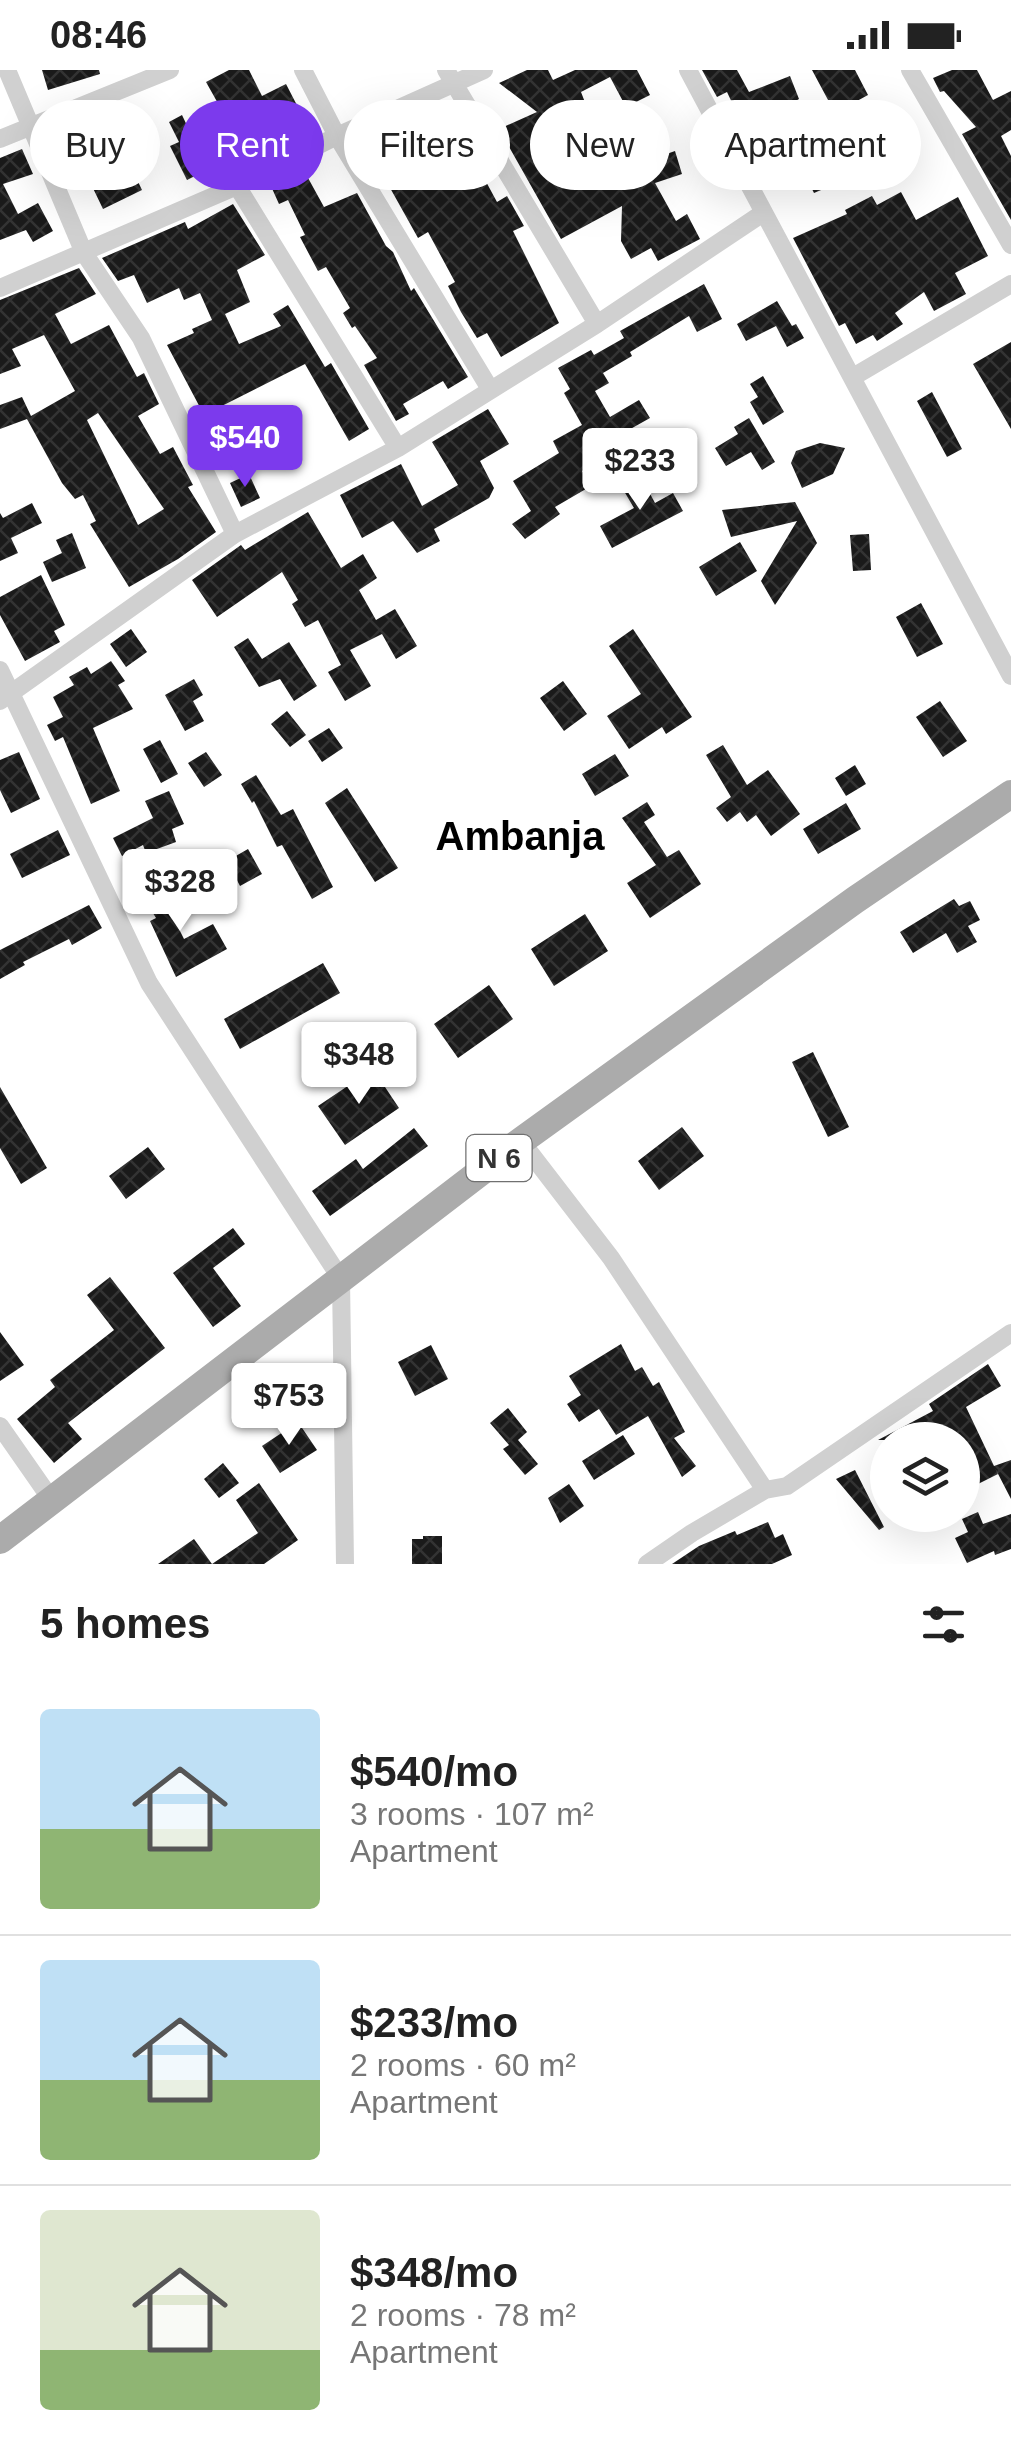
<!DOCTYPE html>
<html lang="en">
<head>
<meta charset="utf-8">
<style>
  body { margin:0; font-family:Helvetica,sans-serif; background:#f6f6f6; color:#222; height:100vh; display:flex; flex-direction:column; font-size:38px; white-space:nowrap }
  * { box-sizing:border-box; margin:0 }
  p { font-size:32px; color:#767676 }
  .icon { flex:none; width:55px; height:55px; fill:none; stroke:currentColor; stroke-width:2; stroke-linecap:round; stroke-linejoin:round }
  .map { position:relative; height:1494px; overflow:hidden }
  .side { display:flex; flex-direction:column; background:#fff; flex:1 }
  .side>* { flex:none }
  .guide { position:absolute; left:30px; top:30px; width:952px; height:90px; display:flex; gap:20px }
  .fabs { position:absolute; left:870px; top:1352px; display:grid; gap:20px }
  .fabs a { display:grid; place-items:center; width:110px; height:110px; border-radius:50%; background:#fff; box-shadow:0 10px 40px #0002; font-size:50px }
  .price { position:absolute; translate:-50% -85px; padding:0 22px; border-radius:10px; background:#fff; color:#222; font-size:32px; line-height:65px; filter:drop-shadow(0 2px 5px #0008) }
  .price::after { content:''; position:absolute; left:50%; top:60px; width:30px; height:22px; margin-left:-15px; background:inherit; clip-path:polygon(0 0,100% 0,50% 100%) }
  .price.current { background:#7c3aed; color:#fff }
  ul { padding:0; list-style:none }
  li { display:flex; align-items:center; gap:30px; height:250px; padding:0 40px }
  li+li { border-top:2px solid #e0e0e0 }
  li span { display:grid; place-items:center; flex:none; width:280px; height:200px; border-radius:10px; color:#555 }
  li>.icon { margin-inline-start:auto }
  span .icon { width:120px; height:120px; fill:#fffc; stroke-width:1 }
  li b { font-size:42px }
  h2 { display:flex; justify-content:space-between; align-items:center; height:120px; padding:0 40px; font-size:42px }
  .tag { padding:0 35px; border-radius:45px; background:#fff; box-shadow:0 10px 40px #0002; font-size:35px; line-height:90px }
  .tag.current { background:#7c3aed; color:#fff }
  .status { display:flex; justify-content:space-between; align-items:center; height:70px; padding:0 50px; background:#fff; direction:ltr }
  .status svg { height:28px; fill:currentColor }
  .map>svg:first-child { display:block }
  .building { fill:url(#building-cross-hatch); fill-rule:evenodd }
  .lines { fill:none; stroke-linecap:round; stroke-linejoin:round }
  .street { stroke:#d0d0d0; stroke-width:18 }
  .primary { stroke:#ababab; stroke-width:28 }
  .labels { text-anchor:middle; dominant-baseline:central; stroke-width:10; stroke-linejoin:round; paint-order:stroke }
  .shield { fill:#fff; stroke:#707070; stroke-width:2.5 }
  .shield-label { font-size:28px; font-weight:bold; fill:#333 }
  .district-label { font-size:40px; font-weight:bold; fill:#000; stroke:#fff }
</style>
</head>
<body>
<div class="status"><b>08:46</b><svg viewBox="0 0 49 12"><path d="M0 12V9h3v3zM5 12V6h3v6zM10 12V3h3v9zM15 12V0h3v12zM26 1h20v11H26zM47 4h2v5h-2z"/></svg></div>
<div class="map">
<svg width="1011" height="1494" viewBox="0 0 1011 1494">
  <defs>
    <pattern id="building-cross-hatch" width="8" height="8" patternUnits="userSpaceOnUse" patternTransform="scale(2.5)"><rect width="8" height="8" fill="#1a1a1a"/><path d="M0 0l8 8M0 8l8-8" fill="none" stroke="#333"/></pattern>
  </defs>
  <rect width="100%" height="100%" fill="#fff"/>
  <!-- building -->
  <path class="building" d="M42 0H99L100 4 48 20Z
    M229 0H249L262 26 286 14 302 45 243 78 206 12Z
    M527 0H548L553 10 575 0H637L650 25 626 37 610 7 581 22 586 35 571 41 580 59 570 64 601 120 636 100 625 79 632 75 620 52 642 41 651 57 644 61 658 87 675 81 682 104 655 113 676 151 687 144 700 169 658 191 651 178 631 189 621 171 622 136 561 169 499 59 537 42 499 13Z
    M702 0H737L749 22 790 6 799 29 787 36 792 45 779 52 773 41 742 54 727 22 717 27Z
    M812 0H855L868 25 835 43Z
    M952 0H977L993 30 1011 21V60L1001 66 1011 86V150L962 64 976 57 944 21 940 22 933 8Z
    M444 34 497 132 507 126 524 156 513 161 559 253 501 287 487 263 477 268 461 242 448 216 455 212 428 162 418 168 365 73ZM440 67 458 101 424 119 406 83Z
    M182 45 192 66 200 61 217 95 187 110 170 76 179 72 169 52Z
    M813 66 833 115 814 123 790 75Z
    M22 79 33 104 3 114 18 144 38 133 53 161 33 172 26 160 0 170V88Z
    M130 95 142 120 103 139 90 112Z
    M302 97 324 137 357 123 386 176 393 182 411 221 414 218 468 307 448 319 443 311 403 334 409 344 396 351 364 295 377 288 355 256 352 258 343 243 350 238 326 197 318 201 300 167 305 165 288 130 279 134 270 114Z
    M901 122 916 150 958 127 988 186 955 203 966 224 934 241 924 222 895 243 903 254 877 271 873 265 856 274 845 253 839 256 793 168 847 144 845 140 872 126 877 135Z
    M233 134 265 185 237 200 250 232 225 244 239 274 281 256 273 244 288 235 325 297 331 293 369 359 349 371 305 294 204 345 167 275 194 263 192 259 212 250 200 223 184 230 179 218 147 233 134 205 118 211 102 188 185 152 188 159Z
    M79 198 96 224 55 244 71 274 109 255 137 307 144 303 159 334 138 346 160 384 173 377 193 415 188 417 216 462 178 489 129 517 90 454 96 451 83 425 75 429 62 413 27 349 0 359V335L22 327 31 346 75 321 44 265 12 279 21 296 0 304V230ZM98 343 164 439 138 455 87 350Z
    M704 214 722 249 697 262 689 246 630 282 632 286 603 303 609 313 595 321 610 347 639 330 650 348 593 380 599 391 582 401 591 416 555 437 560 444 525 469 512 454 531 441 513 411 559 383 553 371 582 355 564 323 570 319 558 298 591 280 594 285 624 268 620 261Z
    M777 231 792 256 796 254 804 268 787 277 776 256 746 271 737 254Z
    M1011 272V359L973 294Z
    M763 306 784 342 763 355 750 332 758 327 750 314Z
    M932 322 962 379 947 387 917 331Z
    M488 339 509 374 480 391 494 418 489 428 434 459 440 471 417 483 393 451 362 468 340 425 401 394 422 436 458 415 432 372Z
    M749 348 775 392 762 400 751 382 726 396 715 378 738 364 734 357Z
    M820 373 845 378 833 404 802 418 791 393 796 381Z
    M249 404 260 428 241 437 230 413Z
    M640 405 655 433 673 423 683 441 612 478 600 456 634 438 621 416Z
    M795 432 817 473 775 535 761 511 797 451 731 467 722 440Z
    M32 433 42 453 11 468 18 483 0 491V443L3 448Z
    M308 442 341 498 363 484 377 508 359 520 376 550 395 539 417 576 396 589 382 564 350 580 371 616 345 631 328 602 341 595 318 550 305 557 292 534 298 530 282 502 217 547 192 510 241 475 245 480Z
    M72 463 86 498 52 512 43 492 62 483 56 470Z
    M869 464 871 500 853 501 850 465Z
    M740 472 757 501 716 526 699 497Z
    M41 505 65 555 54 561 60 572 25 591 0 545V527Z
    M921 533 943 574 917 587 896 547Z
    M131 559 147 582 126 597 110 574Z
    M633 559 692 647 666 664 662 657 629 679 607 646 641 624 609 576Z
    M248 568 262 589 289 572 317 616 294 631 280 609 259 617 234 577Z
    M111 591 125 611 118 615 133 639 93 658 120 721 91 734 63 667 55 671 47 655 63 647 53 627 74 615 69 607 87 597 91 604Z
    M194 609 203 625 193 631 204 651 185 661 165 625Z
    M563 611 587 644 564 661 540 628Z
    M940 631 967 671 943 687 916 647Z
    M287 641 306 665 290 677 271 654Z
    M329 658 343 678 322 692 308 671Z
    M160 670 178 704 161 713 143 679Z
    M723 675 747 715 768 700 800 744 771 766 756 745 747 752 740 742 727 752 716 738 731 727 706 685Z
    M19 682 40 729 11 743 0 720V690Z
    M206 682 222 705 204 717 188 693Z
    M615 684 629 706 595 726 582 704Z
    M855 695 866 714 846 726 835 708Z
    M256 705 281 745 293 739 333 817 312 829 282 775 277 777 254 731 252 733 241 714Z
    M347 718 398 798 375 812 325 733Z
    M169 721 184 754 172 759 176 772 146 783 143 775 122 786 113 768 153 748 145 731Z
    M647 732 655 745 644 752 667 787 679 780 701 814 650 848 627 813 656 795 622 748Z
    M846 733 861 759 818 784 803 759Z
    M58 760 70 785 22 808 10 784Z
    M248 779 262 804 240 816 227 791Z
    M160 810 173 832 167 835 184 869 213 854 227 879 176 907 150 851 156 848 140 822Z
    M954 829 959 836 970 831 980 850 968 856 977 872 957 883 946 863 913 883 900 862Z
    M89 835 102 858 72 875 69 869 23 892 25 895 0 909V880Z
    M585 844 608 881 554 916 531 879Z
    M323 893 340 923 240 979 224 949Z
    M489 915 513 949 458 988 434 954Z
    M813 982 849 1057 828 1067 792 992Z
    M373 999 399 1038 345 1075 318 1036Z
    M0 1017 47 1098 21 1114 0 1078Z
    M682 1057 704 1086 659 1120 638 1091Z
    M414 1058 428 1076 330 1146 312 1121 356 1089 363 1099Z
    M148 1077 165 1099 126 1129 109 1106Z
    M233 1158 245 1174 213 1198 241 1236 213 1257 173 1203Z
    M110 1207 165 1278 68 1353 82 1369 54 1393 17 1349 55 1317 50 1310 114 1260 87 1225Z
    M0 1262 24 1295 0 1311Z
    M621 1274 635 1301 642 1297 653 1316 659 1312 685 1362 674 1368 696 1396 682 1407 648 1346 616 1365 599 1339 579 1352 567 1334 581 1325 569 1306Z
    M431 1275 448 1309 415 1326 398 1292Z
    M988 1294 1001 1316 966 1337 994 1396 1011 1390V1429L995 1398 998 1404 962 1422V1370H878L933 1341 929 1334Z
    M508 1338 527 1362 518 1370 538 1394 525 1405 503 1379 509 1375 490 1353Z
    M298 1352 317 1380 280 1403 262 1376Z
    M623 1365 635 1384 594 1410 582 1391Z
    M223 1393 239 1413 219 1428 204 1409Z
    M855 1400 884 1457 879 1460 836 1409Z
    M259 1413 298 1470 264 1494H212L258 1463 236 1430Z
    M569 1414 584 1436 560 1453 548 1428Z
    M978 1442 983 1454 1011 1444V1479L995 1485 994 1481 967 1493 955 1468 968 1462 962 1449Z
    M768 1452 775 1468 783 1464 792 1485 772 1494H672L699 1476 735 1461 737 1465Z
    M423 1466H442V1494H412V1469H423Z
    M194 1469 212 1494H158Z"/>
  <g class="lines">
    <!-- street -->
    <path class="street" d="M7 0 84 183 141 268 235 464
      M303 0 337 66 490 319
      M446 0 597 254
      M688 0 1011 606
      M910 0 1011 175
      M0 69 170 0
      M237 116 398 378
      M0 218 237 116 337 66 484 0
      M853 307 1011 214
      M0 600 149 913 341 1209 345 1494
      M0 631 235 464 398 378 597 254 763 143
      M521 1071 611 1188 765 1420 787 1416 1011 1263
      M0 1356 53 1432
      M647 1494 692 1463 765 1420"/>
    <!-- primary -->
    <path class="primary" d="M0 1470 521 1071 855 830 1011 724"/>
  </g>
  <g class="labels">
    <!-- shield labels -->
    <rect class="shield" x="466.5" y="1065" width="65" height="46" rx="8"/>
    <g class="shield-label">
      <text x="499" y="1088">N 6</text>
    </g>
    <!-- district labels -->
    <g class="district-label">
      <text x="520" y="766">Ambanja</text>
    </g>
  </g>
</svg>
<div class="fabs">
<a><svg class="icon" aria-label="layers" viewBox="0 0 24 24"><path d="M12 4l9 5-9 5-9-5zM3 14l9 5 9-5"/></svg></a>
</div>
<b class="price current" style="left:245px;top:420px">$540</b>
<b class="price" style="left:640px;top:443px">$233</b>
<b class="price" style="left:180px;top:864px">$328</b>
<b class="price" style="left:359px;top:1037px">$348</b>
<b class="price" style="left:289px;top:1378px">$753</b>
<div class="guide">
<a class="tag">Buy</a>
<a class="tag current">Rent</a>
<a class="tag">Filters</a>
<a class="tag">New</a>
<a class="tag">Apartment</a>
</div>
</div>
<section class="side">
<h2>5 homes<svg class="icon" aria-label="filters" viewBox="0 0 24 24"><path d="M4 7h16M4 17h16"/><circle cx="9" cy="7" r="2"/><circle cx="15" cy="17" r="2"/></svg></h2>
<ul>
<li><span style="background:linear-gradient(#bfe0f5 60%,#8fb573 0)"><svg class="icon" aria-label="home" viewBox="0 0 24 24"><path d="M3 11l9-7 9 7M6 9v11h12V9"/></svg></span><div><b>$540/mo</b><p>3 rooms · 107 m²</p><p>Apartment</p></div></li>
<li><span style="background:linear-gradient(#bfe0f5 60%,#8fb573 0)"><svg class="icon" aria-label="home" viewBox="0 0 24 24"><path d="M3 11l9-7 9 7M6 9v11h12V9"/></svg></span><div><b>$233/mo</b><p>2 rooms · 60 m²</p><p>Apartment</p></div></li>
<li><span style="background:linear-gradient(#dfe7d0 70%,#8fb573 0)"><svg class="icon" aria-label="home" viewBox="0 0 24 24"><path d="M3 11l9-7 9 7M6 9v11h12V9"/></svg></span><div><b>$348/mo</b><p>2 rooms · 78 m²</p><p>Apartment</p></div></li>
</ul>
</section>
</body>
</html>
